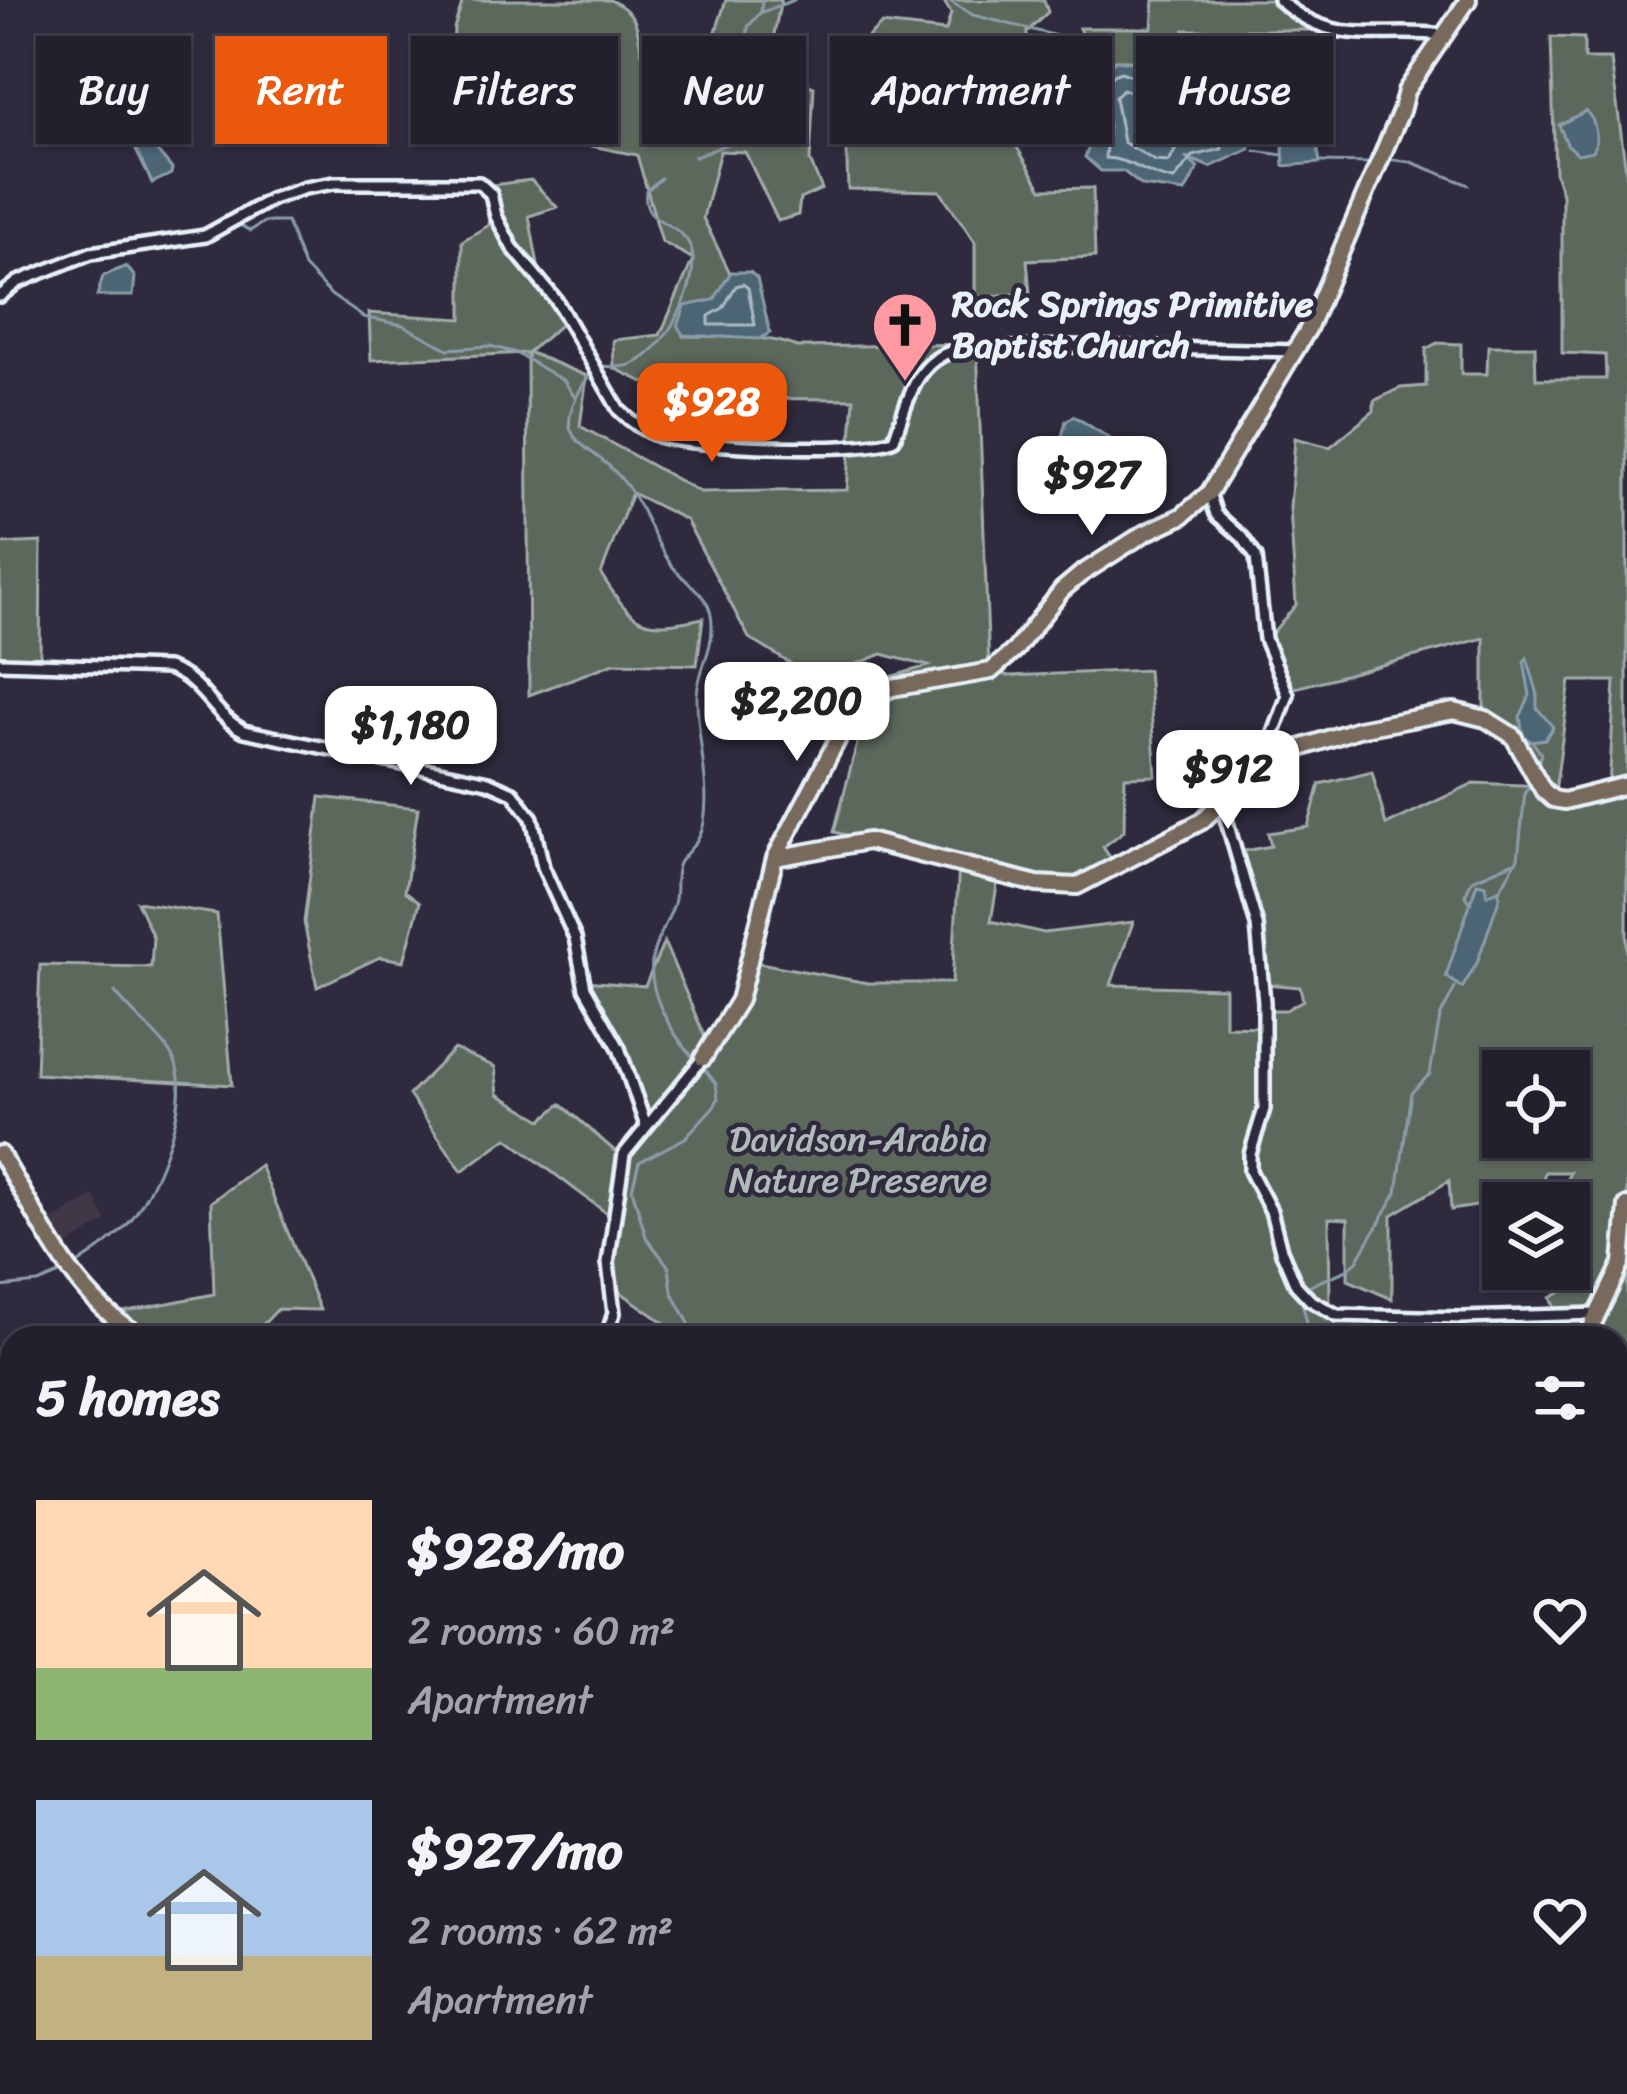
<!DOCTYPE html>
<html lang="en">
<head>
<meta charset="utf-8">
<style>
  body { margin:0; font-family:Sriracha,sans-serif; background:#2b2836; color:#f1f3f6; height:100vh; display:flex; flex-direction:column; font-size:45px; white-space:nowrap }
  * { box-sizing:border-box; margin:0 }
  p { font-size:39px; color:#a3a3aa }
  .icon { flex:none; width:66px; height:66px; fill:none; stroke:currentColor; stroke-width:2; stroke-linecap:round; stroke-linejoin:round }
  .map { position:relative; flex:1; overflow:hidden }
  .side { position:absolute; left:0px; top:1326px; width:1629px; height:768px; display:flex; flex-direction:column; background:#23202e; border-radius:36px 36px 0 0; box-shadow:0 3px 9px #0004,0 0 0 3px #403e4a }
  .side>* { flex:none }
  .top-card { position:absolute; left:36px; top:36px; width:1557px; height:108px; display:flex; gap:24px }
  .controls { position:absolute; left:1482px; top:1050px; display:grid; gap:24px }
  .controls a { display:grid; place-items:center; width:108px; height:108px; border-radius:0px; background:#23202e; box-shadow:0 3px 9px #0004,0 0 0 3px #403e4a; font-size:60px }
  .price { position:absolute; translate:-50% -102px; padding:0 27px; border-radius:24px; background:#fff; color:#222; font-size:39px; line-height:78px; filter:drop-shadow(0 3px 6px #0008) }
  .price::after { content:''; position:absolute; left:50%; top:72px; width:36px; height:27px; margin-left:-18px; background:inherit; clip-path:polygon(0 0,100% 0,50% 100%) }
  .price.current { background:#ea580c; color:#fff }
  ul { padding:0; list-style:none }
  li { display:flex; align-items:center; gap:36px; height:300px; padding:0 36px }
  li span { display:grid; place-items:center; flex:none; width:336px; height:240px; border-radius:0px; color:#555 }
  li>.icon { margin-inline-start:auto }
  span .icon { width:144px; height:144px; fill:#fffc; stroke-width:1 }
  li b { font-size:51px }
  h2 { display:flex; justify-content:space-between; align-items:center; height:144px; padding:0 36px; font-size:51px }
  .tag { padding:0 42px; border-radius:0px; background:#23202e; box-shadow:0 3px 9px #0004,0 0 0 3px #403e4a; font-size:42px; line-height:108px }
  .tag.current { background:#ea580c; color:#fff }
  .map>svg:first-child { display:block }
  .built { fill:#413746 }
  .green { fill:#5d685d; stroke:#a2acaa; stroke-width:3; fill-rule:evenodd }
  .water { fill:#4c6575; stroke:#8a9da9; stroke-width:3 }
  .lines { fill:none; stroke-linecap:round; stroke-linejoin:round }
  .shore { stroke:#aab9c4; stroke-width:3 }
  .stream { stroke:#8a9da9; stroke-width:3 }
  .minor-casing { stroke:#e8f1f8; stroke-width:18 }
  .major-casing { stroke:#e8f1f8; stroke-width:22 }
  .minor { stroke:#2f2a3d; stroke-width:9 }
  .major { stroke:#77695c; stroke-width:14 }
  .labels { text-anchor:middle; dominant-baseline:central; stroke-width:9; stroke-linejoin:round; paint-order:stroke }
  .poi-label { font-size:36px; font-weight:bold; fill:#e8f1f8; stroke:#2f2a3d; text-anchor:start }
  .park-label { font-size:36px; fill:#b0baba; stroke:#2f2a3d }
</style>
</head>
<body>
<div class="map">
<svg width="1627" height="2094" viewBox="0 0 1627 2094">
  <rect width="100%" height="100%" fill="#2f2a3d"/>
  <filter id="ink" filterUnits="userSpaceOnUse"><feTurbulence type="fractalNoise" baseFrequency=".00833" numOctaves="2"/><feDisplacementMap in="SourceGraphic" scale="24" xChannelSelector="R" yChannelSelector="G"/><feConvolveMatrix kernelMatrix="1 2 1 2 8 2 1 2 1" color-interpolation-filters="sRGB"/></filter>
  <g filter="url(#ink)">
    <!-- built -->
    <path class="built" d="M1184 30H1325L1326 65 1282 66V79L1252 138 1218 129 1176 110 1168 102V74Z
      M94 1195 106 1221 61 1250 45 1226Z"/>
    <!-- green -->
    <path class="green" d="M463 0H610C646 16 634 36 645 63 653 80 665 97 674 114L698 116V87L726 0H781L767 69 814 87 810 161 822 189 800 199 798 215 778 221 745 152 720 151 703 218 732 277 721 301 682 330 683 336C721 337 763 333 797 347L977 344 989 670 1009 676 1148 670 1156 776 1125 777 1124 831 1103 847 1116 866 1078 886 999 874 991 921 1044 933 1133 922 1111 985 1225 988V1026L1266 1027 1269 1010H1286L1303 1000 1300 987 1266 984 1239 852 1271 846 1268 833 1308 827 1320 784 1372 771 1386 825 1474 783 1543 786 1517 738 1484 715V638L1288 690 1268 638 1296 605 1290 508 1295 438 1330 447 1374 411V401L1400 388 1426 386V349L1437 343 1461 344V374H1487L1488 346H1535L1536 379H1606L1605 355 1562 353V194L1555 173 1551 37 1584 38V59H1611L1627 178V1509H1617V1338H1589L1593 1310 1556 1311 1550 1298 1561 1292 1556 1269H1569V1203H1557L1570 1172H1545L1542 1183 1515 1180 1509 1201 1451 1210 1449 1181 1392 1215V1299L1348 1280V1219L1329 1218 1330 1309 1327 1311 1372 1319 1370 1338H686L616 1289 613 1218 507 1138 462 1171 409 1095 454 1049 495 1067 498 1094 542 1120 561 1104 624 1159 651 1127 584 981 645 986 664 942 711 1051 754 962 868 983H952L959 864 834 832 862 724 826 715 858 686 928 666 882 654 817 680 749 638 686 520 632 493 601 574C634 626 642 631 703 618L697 665 614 663 529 695 527 353 371 360 369 313 462 319V241L489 225 484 186 531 180 557 207 529 216 540 276 570 317 528 352 587 376 580 426 700 492 847 490 854 399 677 398 614 368 613 340 660 335 693 259 662 242 637 155 531 134 529 109 450 107 454 28ZM1570 681H1615L1609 788 1554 799ZM1503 1071H1569V1137H1503Z
      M943 0H1044L1048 12 1027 32 1026 83 1088 87 1083 99 1095 115 1097 136 1085 145 1035 141 1013 113 1015 144 1042 189 1093 188 1095 257 1027 260 1030 293 975 297V242L940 191 848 189 843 60 882 24 946 31 951 13Z
      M1154 0H1288L1325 30H1184L1168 74 1127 60H1112L1099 75 1079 28H1152Z
      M41 542 40 666 0 665V544Z
      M320 797 418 808 405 891 420 902 404 961 380 957 317 987 304 922Z
      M137 902 217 914 232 1085 36 1074 40 965 151 967 153 937Z
      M260 1165 320 1310 278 1309 250 1338H134L117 1313 214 1294 211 1202Z
      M1617 1547H1627V1659L1617 1654Z
      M0 1599 2 1680 12 1678V1741L1 1744 2 1788 12 1787V2082H88V2094H0Z
      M1617 1735H1627V1848L1617 1845Z
      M1627 1903V2043L1617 2042V1937Z
      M346 2082H447L442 2094H342L341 2085Z
      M451 2082H637L642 2094H446Z
      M1495 2082H1574L1571 2094H1492Z"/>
    <!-- water -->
    <path class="water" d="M1117 60C1131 61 1157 67 1163 82 1166 89 1164 96 1165 103L1179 112V134L1186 108 1216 126 1247 137 1250 149 1210 167 1185 157 1198 168 1185 192 1142 186 1123 171H1101L1085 157C1100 120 1094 130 1084 94L1105 66Z
      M1586 111C1596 121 1599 139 1593 151L1578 154 1567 144 1559 125Z
      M1287 132 1306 133 1316 138 1320 163 1284 166 1283 149Z
      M147 139 172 169 171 174 152 183 132 142Z
      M126 266 135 277 133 296H97L103 276Z
      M731 272H750L757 278 770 333 759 339 683 335 678 326 685 306 714 300Z
      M1074 416 1109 438 1103 451 1083 458 1057 456 1066 421Z
      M1527 658 1537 691V708L1553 727 1545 739 1530 741 1523 736 1520 717 1530 695 1524 661Z
      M1477 883 1486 885 1487 895 1498 890 1500 896 1477 963 1462 988 1446 976Z"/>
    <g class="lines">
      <!-- shore -->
      <path class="shore" d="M1121 72C1164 87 1138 90 1157 113 1166 123 1174 121 1185 123 1197 125 1209 136 1221 141L1222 149 1193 156 1174 180C1147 176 1131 159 1105 158L1108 125 1097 95 1113 75Z
        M1123 89 1135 94C1141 124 1154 130 1180 141L1169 162 1155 161 1123 142 1115 97Z
        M743 284 748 288 755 325H709V316L723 308 736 286Z"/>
      <!-- stream -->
      <path class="stream" d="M948 0 973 15 1057 36 1096 75
        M761 11 762 0
        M1255 151 1283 155
        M694 157 755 133 776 114 775 101 756 89 745 71 748 27 760 13 794 0
        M1386 159 1411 162 1469 185
        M1320 162 1370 163
        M238 224 250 231 264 222H287L304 267 331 295 363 317 403 325 448 349 490 346 516 353 564 381 574 396
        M599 366C612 366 622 369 635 363 667 348 699 286 692 252 685 219 641 228 646 191L661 178
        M591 372C539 449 593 437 628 487 646 512 654 543 673 567 689 587 712 594 712 625 713 650 698 671 697 695 696 736 711 784 704 822 700 842 692 846 681 860 673 870 678 891 674 904 668 922 657 937 653 955 645 992 672 1034 696 1061
        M1532 741 1541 754 1536 769
        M1499 891 1518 858 1525 792 1531 784
        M1470 902 1465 895 1472 880 1514 862
        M76 1265C94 1253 112 1241 127 1225 155 1192 192 1103 175 1062 165 1038 131 1014 115 992
        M0 1287 38 1283 62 1273
        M1304 1288 1347 1270 1357 1261 1397 1192 1411 1093 1430 1074 1440 1017 1455 988
        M1300 1294 1311 1338
        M697 1338 672 1292 669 1267 646 1237 632 1189 639 1162 685 1138 715 1105 718 1099 716 1084 703 1067
        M906 2082 910 2094
        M1177 2094 1182 2082"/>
      <!-- minor casing -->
      <g class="minor-casing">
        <path id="minor" d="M1279 0C1335 49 1379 27 1444 35
          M0 296 18 282 91 253 205 236 272 199 305 188 334 183H479L491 194 496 216 512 247 556 300 619 410C630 421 643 431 658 436 691 447 869 454 894 439 908 402 914 361 956 350L1070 346 1297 351
          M1209 493 1216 514 1243 538 1256 557 1265 639 1288 695 1264 760
          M0 663 167 668C203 679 212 715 244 731L488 782 513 793 532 818 543 867 575 938 585 988 619 1048 646 1126
          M1222 805 1257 925 1264 1002V1109L1250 1154V1171L1271 1211 1281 1250 1296 1285 1310 1300 1337 1315 1462 1318 1598 1314
          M606 1338 614 1313 608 1263 624 1154 703 1058
          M1617 1711 1627 1708"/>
      </g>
      <!-- major casing -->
      <g class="major-casing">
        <path id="major" d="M775 858 868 841 1037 884 1077 886 1202 821 1264 760 1358 729 1454 711 1486 719 1513 736 1543 790 1553 799 1564 801 1627 785
          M703 1058 739 1000 775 858 851 714 866 699 892 688 991 671 1015 650 1062 590 1081 574 1145 533 1182 516 1209 493 1308 329 1401 111 1406 91 1468 0
          M0 1154C42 1220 73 1303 146 1338
          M1586 1338 1622 1263 1627 1206
          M1617 1974 1627 1975
          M1458 2094 1461 2082"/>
      </g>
      <!-- minor -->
      <use href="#minor" class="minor"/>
      <!-- major -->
      <use href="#major" class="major"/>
    </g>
  </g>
  <!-- icons -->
  <defs>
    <g id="church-pin" transform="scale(3.45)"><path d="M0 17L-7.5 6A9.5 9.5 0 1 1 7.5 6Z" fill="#ff9aa2" stroke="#2f2a3d"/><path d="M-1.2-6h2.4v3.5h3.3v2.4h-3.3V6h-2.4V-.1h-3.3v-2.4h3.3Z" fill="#111"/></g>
  </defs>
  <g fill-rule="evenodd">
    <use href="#church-pin" x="905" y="325"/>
  </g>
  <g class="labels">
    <!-- poi labels -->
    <g class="poi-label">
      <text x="952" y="304">Rock Springs Primitive<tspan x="952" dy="41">Baptist Church</tspan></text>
    </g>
    <!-- park labels -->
    <g class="park-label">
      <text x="858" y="1139">Davidson-Arabia<tspan x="858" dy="41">Nature Preserve</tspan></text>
    </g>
  </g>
</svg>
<div class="controls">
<a><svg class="icon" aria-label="locate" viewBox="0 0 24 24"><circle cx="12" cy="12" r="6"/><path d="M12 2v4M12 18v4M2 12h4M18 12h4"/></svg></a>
<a><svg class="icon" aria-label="layers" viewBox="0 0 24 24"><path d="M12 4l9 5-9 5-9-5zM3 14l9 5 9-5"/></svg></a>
</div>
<b class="price current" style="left:712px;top:465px">$928</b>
<b class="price" style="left:1092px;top:538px">$927</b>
<b class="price" style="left:797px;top:764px">$2,200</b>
<b class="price" style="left:411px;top:788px">$1,180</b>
<b class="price" style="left:1228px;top:832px">$912</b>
<div class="top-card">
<a class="tag">Buy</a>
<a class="tag current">Rent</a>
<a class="tag">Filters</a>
<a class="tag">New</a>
<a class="tag">Apartment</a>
<a class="tag">House</a>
</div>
<section class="side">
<h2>5 homes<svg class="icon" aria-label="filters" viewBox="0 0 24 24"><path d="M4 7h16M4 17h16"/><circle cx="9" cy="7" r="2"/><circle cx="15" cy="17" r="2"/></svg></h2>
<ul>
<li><span style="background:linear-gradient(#ffd9b3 70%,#8fb573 0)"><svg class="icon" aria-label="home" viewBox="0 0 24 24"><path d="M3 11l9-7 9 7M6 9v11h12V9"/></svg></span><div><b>$928/mo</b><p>2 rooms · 60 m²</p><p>Apartment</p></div><svg class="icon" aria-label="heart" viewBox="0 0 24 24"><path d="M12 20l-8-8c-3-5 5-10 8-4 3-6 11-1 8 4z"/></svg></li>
<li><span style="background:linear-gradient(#a9c7e8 65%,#c2b280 0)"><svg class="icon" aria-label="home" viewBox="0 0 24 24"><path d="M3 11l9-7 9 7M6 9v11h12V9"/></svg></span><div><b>$927/mo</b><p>2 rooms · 62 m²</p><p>Apartment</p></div><svg class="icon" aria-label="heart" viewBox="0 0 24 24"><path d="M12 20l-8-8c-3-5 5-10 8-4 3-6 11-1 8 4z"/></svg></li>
</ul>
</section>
</div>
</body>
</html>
